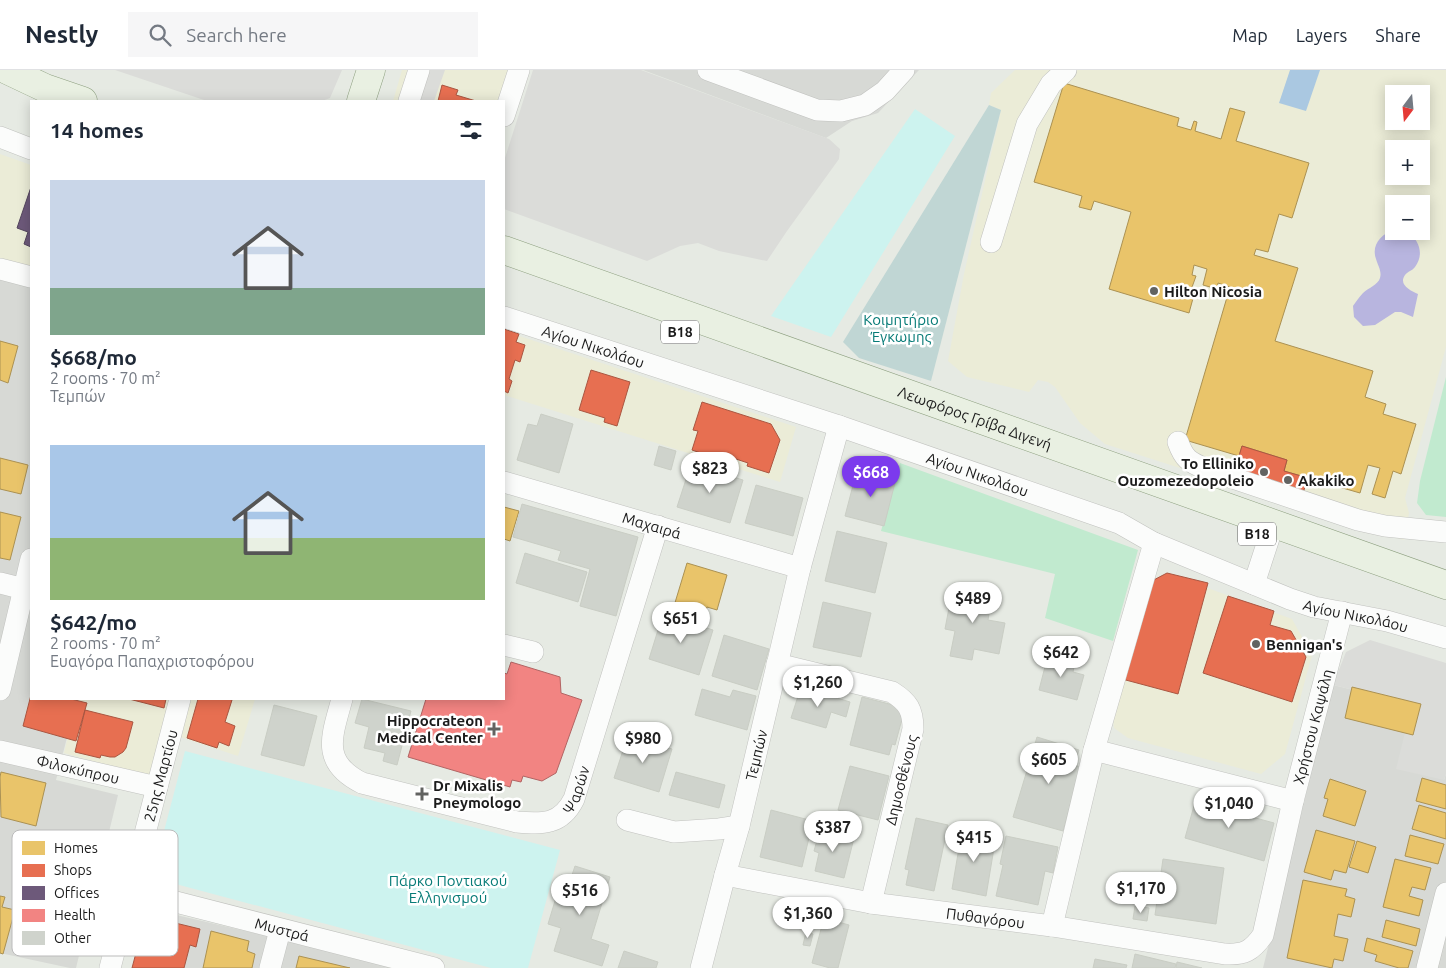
<!DOCTYPE html>
<html lang="en">
<head>
<meta charset="utf-8">
<style>
  body { margin:0; font-family:Ubuntu,sans-serif; background:#f6f6f7; color:#1f2937; height:100vh; display:flex; flex-direction:column; font-size:19px; white-space:nowrap }
  * { box-sizing:border-box; margin:0 }
  p { font-size:16px; color:#747a83 }
  .icon { flex:none; width:28px; height:28px; fill:none; stroke:currentColor; stroke-width:2; stroke-linecap:round; stroke-linejoin:round }
  .map { position:relative; flex:1; overflow:hidden }
  .drawer { position:absolute; left:30px; top:30px; width:475px; height:600px; display:flex; flex-direction:column; background:#fff; border-radius:0px; box-shadow:0 2px 12px #0003 }
  .drawer>* { flex:none }
  .needle { width:32px; rotate:196deg }
  .tools { position:absolute; left:1385px; top:15px; display:grid; gap:10px }
  .tools a { display:grid; place-items:center; width:45px; height:45px; border-radius:0px; background:#fff; box-shadow:0 2px 12px #0003; font-size:25px }
  .price { position:absolute; translate:-50% -42px; padding:0 11px; border-radius:18px; background:#fff; color:#222; font-size:16px; line-height:32px; filter:drop-shadow(0 1px 2px #0008) }
  .price::after { content:''; position:absolute; left:50%; top:30px; width:15px; height:11px; margin-left:-8px; background:inherit; clip-path:polygon(0 0,100% 0,50% 100%) }
  .price.selected { background:#7c3aed; color:#fff }
  ul { padding:0; list-style:none }
  li { display:grid; align-content:center; gap:10px; height:265px; padding:0 20px }
  li span { display:grid; place-items:center; height:155px; border-radius:0px; color:#555 }
  li>.icon { margin-inline-start:auto }
  span .icon { width:90px; height:90px; fill:#fffc; stroke-width:1 }
  li b { font-size:21px }
  h2 { display:flex; justify-content:space-between; align-items:center; height:60px; padding:0 20px; font-size:21px }
  header { display:flex; align-items:center; gap:30px; box-sizing:border-box; height:70px; padding:0 25px; background:#fff; border-bottom:1px solid #e0e1e3 }
  header strong { font-size:24px }
  nav { display:flex; gap:28px; margin-inline-start:auto; font-size:18px }
  .search { width:350px; height:45px; background:#f6f6f7; display:flex; align-items:center; gap:12px; box-sizing:border-box; padding:0 18px; border-radius:0px; color:#747a83; font-size:19px }
  .map>svg:first-child { display:block }
  .residential { fill:#d7d9d5 }
  .commercial { fill:#ebecd7; fill-rule:evenodd }
  .grass { fill:#c1eacf }
  .cemetery { fill:#c0d6d4 }
  .park { fill:#cdf3ef }
  .pitch { fill:#aac8e1 }
  .parking { fill:#dbdcd9 }
  .water { fill:#b8b5df }
  .homes { fill:#e9c46a; stroke:#ab9152 }
  .shops { fill:#e76f51; stroke:#aa5641 }
  .offices { fill:#6d597a; stroke:#54465e }
  .health { fill:#f28482; stroke:#b26463 }
  .building { fill:#cfd3cc; stroke:#c9cdc4 }
  .lines { fill:none; stroke-linecap:round; stroke-linejoin:round }
  .minor-casing { stroke:#c1c2bf; stroke-width:22 }
  .major-casing { stroke:#8ea080; stroke-width:29 }
  .minor { stroke:#fbfcfb; stroke-width:21 }
  .major { stroke:#e9f0e2; stroke-width:28 }
  .poi-dot { fill:#626361; stroke:#fff; stroke-width:2 }
  .labels { text-anchor:middle; dominant-baseline:central; stroke-width:5; stroke-linejoin:round; paint-order:stroke }
  .shield { fill:#fff; stroke:#5f5f5f; stroke-width:1 }
  .shield-label { font-size:14px; font-weight:bold; fill:#1b1b1b }
  .poi-label { font-size:15px; font-weight:bold; fill:#1b1b1b; stroke:#fff; text-anchor:start }
  .park-label { font-size:15px; fill:#077b77; stroke:#fff }
  .street-label { font-size:15px; fill:#1b1b1b; stroke:#fff }
  .key { fill:#fff; stroke:#bbb; stroke-width:1 }
  .key-label { font-size:14px; fill:#1b1b1b }
</style>
</head>
<body>
<header>
<strong>Nestly</strong>
<div class="search"><svg class="icon" aria-label="search" viewBox="0 0 24 24"><circle cx="10" cy="10" r="6"/><path d="M15 15l6 6"/></svg>Search here</div>
<nav><a>Map</a><a>Layers</a><a>Share</a></nav>
</header>
<div class="map">
<svg width="1446" height="898" viewBox="0 0 1446 898">
  <rect width="100%" height="100%" fill="#e6eae3"/>
  <!-- residential -->
  <path class="residential" d="M643 0H919L878 43 852 51 826 68Z
    M0 190 31 199V629H77L56 710 118 725 76 898H70L0 883Z
    M1333 615 1412 634 1444 710 1446 704V898H1263Z
    M168 843 404 898H158Z"/>
  <!-- commercial -->
  <path class="commercial" d="M402 0H522L504 57V31H393Z
    M1015 0H1446V277L1405 428 1409 443 1404 470 1105 374 1080 353 1055 317 1048 312 1038 310 1029 322 967 307 948 291 964 204 1001 40 989 35 991 23ZM1394 24H1421V51H1394ZM1394 79H1421V106H1394ZM1394 134H1421V161H1394Z
    M0 84 31 95V199L0 190Z
    M504 261 796 357 780 412 504 325Z
    M1167 503 1292 549 1312 585 1285 684 1261 704 1128 668 1114 658 1112 639 1148 513Z
    M77 629H255L238 686 177 666 162 710 64 683Z"/>
  <!-- grass -->
  <path class="grass" d="M1446 307V447L1426 445 1417 433 1420 411Z
    M900 393 1138 480 1113 571 1045 548 1055 504 881 461Z"/>
  <!-- cemetery -->
  <path class="cemetery" d="M989 35 1001 40 931 311 859 288 843 272Z"/>
  <!-- park -->
  <path class="park" d="M915 39 955 66 831 267 771 246Z
    M185 681 560 780 528 898H491L172 813 160 801 158 784Z"/>
  <!-- pitch -->
  <path class="pitch" d="M1290 0H1320L1306 41 1279 33Z"/>
  <!-- parking -->
  <path class="parking" d="M115 0H342L330 28 322 31H207Z
    M427 0H445L434 31H415Z
    M533 0H641L829 69 840 79 839 89 787 161 767 191 719 181 698 173 680 176 647 191 504 139V91Z
    M1370 570 1446 593V704L1444 710 1396 699 1412 634 1333 615 1346 582Z"/>
  <!-- water -->
  <path class="water" d="M1394 160V161L1408 162C1420 171 1424 185 1415 197 1412 201 1408 201 1405 205 1398 215 1411 221 1418 224L1413 247 1401 242H1395L1375 255 1363 256 1354 247 1353 236C1356 232 1359 227 1363 223 1368 218 1378 215 1380 208 1382 201 1378 196 1376 189 1371 175 1381 164 1394 160Z"/>
  <!-- homes -->
  <path class="homes" d="M1064 13 1179 48 1177 56 1191 60 1194 51 1197 52 1195 61 1221 69 1230 38 1245 42 1236 71 1309 93 1292 148 1279 144 1268 182 1256 179 1254 185 1298 198 1275 271 1373 301 1365 327 1386 334 1383 344 1416 354 1401 404 1393 401 1385 428 1372 424 1380 398 1368 395 1360 423 1284 401 1287 390 1242 376 1239 386 1185 370 1230 217 1218 213 1217 219 1203 215 1207 199 1194 195 1192 205 1196 206 1191 220 1195 221 1189 243 1109 219 1131 142 1094 131 1091 140 1079 137 1082 126 1034 112Z
    M0 271 18 276 8 313 0 310Z
    M0 388 28 395 21 424 0 419Z
    M504 437 519 441 510 471 504 469Z
    M0 442 21 447 10 490 0 488Z
    M687 493 727 505 717 540 707 537 705 545 674 536Z
    M1352 617 1421 634 1413 665 1345 648Z
    M1 702 46 713 36 756 1 747 0 707Z
    M1422 708 1446 715V739L1416 731Z
    M1330 709 1366 721 1355 756 1323 746 1328 729 1324 728Z
    M1419 735 1446 743V769L1412 759Z
    M1316 760 1355 771 1346 803 1334 800 1331 810 1304 802Z
    M1410 765 1444 774 1438 794 1405 786Z
    M1357 771 1376 777 1368 803 1349 797Z
    M1395 789 1431 798 1425 820 1412 817 1409 826 1423 830 1419 846 1383 837Z
    M1303 810 1347 819 1345 826 1355 829 1351 847 1338 844 1334 866 1348 869 1343 891 1334 889 1332 898 1287 888Z
    M0 826 5 827 2 837 15 840 3 884 0 883Z
    M1386 850 1420 859 1416 876 1382 867Z
    M211 861 249 871 247 881 255 884 252 898H203Z
    M1367 868 1413 881 1408 898H1399L1375 891 1377 885 1364 881Z
    M299 886 350 898H296Z"/>
  <!-- shops -->
  <path class="shops" d="M442 15 458 20 456 25 476 31H438Z
    M504 259 519 264 516 272 525 275 520 292 515 290 509 309 512 311 508 323 504 321Z
    M591 300 630 312 617 356 604 352 605 348 579 340Z
    M702 332 771 354 780 370 769 403 747 396 748 393 736 389 735 393 724 390 725 386 717 383 715 388 692 380 698 361 693 360Z
    M1242 376 1287 390 1284 401 1308 408 1303 423 1237 401 1239 386Z
    M1167 503 1208 513 1178 624 1122 609 1148 513Z
    M1228 526 1274 541 1270 555 1291 561 1306 587 1292 632 1203 603Z
    M31 625V629H71L87 633 76 671 23 656Z
    M129 629H166L164 638Z
    M198 629H228L232 630 225 652 235 656 229 676 219 672 217 678 187 668Z
    M85 640 133 652 126 678 123 682 115 687H110L101 685 100 688 75 682Z
    M163 850 200 859 196 877 190 875 184 898H132L141 864 158 869Z"/>
  <!-- offices -->
  <path class="offices" d="M31 117V177L24 174 28 162 17 158Z"/>
  <!-- health -->
  <path class="health" d="M511 592 560 607 561 623 582 630 556 703 542 711 523 706 521 712 512 710 510 717 408 687 426 629H504V603L507 604Z"/>
  <!-- building -->
  <path class="building" d="M541 344 573 354 559 403 517 390 528 354 537 356Z
    M659 376 676 381 671 400 654 395Z
    M691 394 743 410 730 453 677 437Z
    M857 400 896 409 884 456 845 446Z
    M756 415 803 428 793 466 745 453Z
    M522 434 638 467 616 546 580 536 590 499 558 490 561 481 513 467Z
    M837 461 887 473 875 523 825 511Z
    M525 483 587 502 578 532 516 513Z
    M973 516 993 520 988 550 1005 553 999 584 974 579 972 590 950 586 955 561 945 559 952 522 971 526Z
    M823 532 871 543 861 587 813 577Z
    M663 544 713 560 699 605 649 589Z
    M724 565 769 579 757 620 712 606Z
    M1048 585 1075 592 1073 602 1084 605 1077 630 1039 620Z
    M801 617 850 632 846 647 831 642 826 658 791 648Z
    M702 619 730 627 733 620 756 626 747 660 695 645Z
    M862 627 905 638 895 675 892 674 889 685 850 675Z
    M362 629 411 641 397 695 383 691 385 683 364 678 369 657 355 653Z
    M274 635 317 646 304 696 261 685Z
    M628 665 672 679 659 722 614 708Z
    M1037 667 1079 680 1074 695 1081 697 1063 761 1013 747Z
    M850 696 889 706 878 750 838 740Z
    M676 702 725 715 719 738 669 725Z
    M1197 725 1242 738 1241 744 1274 753 1264 791 1185 768Z
    M771 740 813 751 802 797 760 787Z
    M916 748 948 755 934 821 906 815 909 800 905 799Z
    M820 759 854 768 844 808 815 801 819 783 814 781Z
    M962 760 996 766 986 826 952 819Z
    M1006 766 1058 777 1053 803 1045 801 1038 835 996 826 1003 795 1000 794Z
    M1163 789 1224 798 1216 854 1155 845Z
    M575 796 610 807 591 869 609 875 602 896 554 881 561 858 548 854 558 821 566 823Z
    M1135 836 1149 838 1147 851 1133 849Z
    M824 848 849 855 838 898H830L812 893Z
    M806 862 813 864 810 876 803 875Z
    M624 881 658 892 656 898H618Z
    M1135 884 1176 894 1175 898H1132Z
    M1095 889 1127 895 1126 898H1093Z
    M1177 892 1202 898H1176Z"/>
  <g class="lines">
    <!-- minor casing -->
    <g class="minor-casing">
      <g id="minor">
        <path d="M708 0 817 40 841 41 865 35 885 21 904 0"/>
        <path d="M409 31 419 0"/>
        <path d="M504 46 519 0"/>
        <path d="M0 67 31 79"/>
        <path d="M991 172 1027 54 1051 14 1066 0"/>
        <path d="M0 199 31 207"/>
        <path id="s1" d="M504 247 839 356 1119 453 1154 473 1290 529 1314 537 1387 551 1446 568"/>
        <path d="M1178 372C1184 389 1189 392 1206 399L1358 450 1385 456 1446 462"/>
        <path id="s2" d="M504 412 800 498"/>
        <path d="M0 513 24 519"/>
        <path d="M1254 514 1269 468"/>
        <path d="M504 575 533 582"/>
        <path d="M777 594 892 622C908 632 913 640 913 659L871 833"/>
        <path d="M0 620 31 489"/>
        <path id="s3" d="M342 629C332 666 320 692 362 713L517 752C543 754 561 755 574 729L658 456"/>
        <path d="M1094 680 1293 731"/>
        <path id="s4" d="M0 681 157 717"/>
        <path d="M627 750 674 762 719 759 739 756"/>
        <path id="s5" d="M725 805 871 833 1052 856 1225 884C1244 885 1252 881 1263 865L1293 731 1342 542"/>
        <path id="s6" d="M129 820 434 898"/>
        <path d="M1052 856 1094 680 1154 473"/>
        <path id="s7" d="M110 898 180 629"/>
        <path d="M270 898 280 860"/>
        <path id="s8" d="M701 898 725 805 739 756 800 498 839 356"/>
        <path d="M1427 898 1446 823"/>
      </g>
    </g>
    <!-- major casing -->
    <g class="major-casing">
      <g id="major">
        <path d="M7 0 45 18 83 31"/>
        <path d="M361 31 371 0"/>
        <path id="s9" d="M504 180 1446 515"/>
      </g>
    </g>
    <!-- minor -->
    <use href="#minor" class="minor"/>
    <!-- major -->
    <use href="#major" class="major"/>
  </g>
  <!-- markers -->
  <g class="poi-dot">
    <circle cx="1154" cy="221" r="5"/>
    <circle cx="1264" cy="402" r="5"/>
    <circle cx="1288" cy="410" r="5"/>
    <circle cx="1256" cy="574" r="5"/>
    <path d="M491.5 651.5h5v5h5v5h-5v5h-5v-5h-5v-5h5z"/>
    <path d="M419.5 716.5h5v5h5v5h-5v5h-5v-5h-5v-5h5z"/>
  </g>
  <g class="labels">
    <!-- shield labels -->
    <g class="shield">
      <rect x="661" y="250.5" width="38" height="23" rx="4"/>
      <rect x="1238" y="452.5" width="38" height="23" rx="4"/>
    </g>
    <g class="shield-label">
      <text x="680" y="262">B18</text>
      <text x="1257" y="464">B18</text>
    </g>
    <!-- poi labels -->
    <g class="poi-label">
      <text x="1164" y="221">Hilton Nicosia</text>
      <text x="1254" y="393" text-anchor="end">To Elliniko<tspan x="1254" dy="17">Ouzomezedopoleio</tspan></text>
      <text x="1298" y="410">Akakiko</text>
      <text x="1266" y="574">Bennigan's</text>
      <text x="483" y="650" text-anchor="end">Hippocrateon<tspan x="483" dy="17">Medical Center</tspan></text>
      <text x="433" y="715">Dr Mixalis<tspan x="433" dy="17">Pneymologo</tspan></text>
    </g>
    <!-- park labels -->
    <g class="park-label">
      <text x="901" y="249">Κοιμητήριο<tspan x="901" dy="17">Έγκωμης</tspan></text>
      <text x="448" y="810">Πάρκο Ποντιακού<tspan x="448" dy="17">Ελληνισμού</tspan></text>
    </g>
    <!-- street labels -->
    <g class="street-label">
      <text stroke="none"><textPath href="#s1" startOffset="94">Αγίου Νικολάου</textPath></text>
      <text stroke="none"><textPath href="#s9" startOffset="500">Λεωφόρος Γρίβα Διγενή</textPath></text>
      <text stroke="none"><textPath href="#s1" startOffset="499">Αγίου Νικολάου</textPath></text>
      <text stroke="none"><textPath href="#s2" startOffset="154">Μαχαιρά</textPath></text>
      <text stroke="none"><textPath href="#s1" startOffset="904">Αγίου Νικολάου</textPath></text>
      <text stroke="none"><textPath href="#s5" startOffset="766">Χρήστου Καψάλη</textPath></text>
      <text stroke="none"><textPath href="#s8" startOffset="220">Τεμπών</textPath></text>
      <text stroke="none"><textPath href="#s4" startOffset="80">Φιλοκύπρου</textPath></text>
      <text stroke="none"><textPath href="#s7" startOffset="199">25ης Μαρτίου</textPath></text>
      <text transform="translate(901 710) rotate(-76)">Δημοσθένους</text>
      <text stroke="none"><textPath href="#s3" startOffset="334">Ψαρών</textPath></text>
      <text stroke="none"><textPath href="#s5" startOffset="264">Πυθαγόρου</textPath></text>
      <text stroke="none"><textPath href="#s6" startOffset="158">Μυστρά</textPath></text>
    </g>
  </g>
  <!-- legend -->
  <rect x="12" y="760" width="166" height="126" rx="8" class="key"/>
  <rect x="22" y="771" width="23" height="14" fill="#e9c46a"/>
  <rect x="22" y="794" width="23" height="13" fill="#e76f51"/>
  <rect x="22" y="816" width="23" height="14" fill="#6d597a"/>
  <rect x="22" y="839" width="23" height="13" fill="#f28482"/>
  <rect x="22" y="861" width="23" height="14" fill="#cfd3cc"/>
  <g class="key-label">
    <text x="54" y="783">Homes</text>
    <text x="54" y="805">Shops</text>
    <text x="54" y="828">Offices</text>
    <text x="54" y="850">Health</text>
    <text x="54" y="873">Other</text>
  </g>
</svg>
<div class="tools">
<a><svg class="needle" viewBox="-14 -14 28 28"><path d="M0-13l5 13h-10z" fill="#e53935"/><path d="M0 13l5-13h-10z" fill="#747a83"/></svg></a>
<a>+</a>
<a>−</a>
</div>
<b class="price" style="left:710px;top:424px">$823</b>
<b class="price selected" style="left:871px;top:428px">$668</b>
<b class="price" style="left:973px;top:554px">$489</b>
<b class="price" style="left:681px;top:574px">$651</b>
<b class="price" style="left:1061px;top:608px">$642</b>
<b class="price" style="left:818px;top:638px">$1,260</b>
<b class="price" style="left:643px;top:694px">$980</b>
<b class="price" style="left:1049px;top:715px">$605</b>
<b class="price" style="left:1229px;top:759px">$1,040</b>
<b class="price" style="left:833px;top:783px">$387</b>
<b class="price" style="left:974px;top:793px">$415</b>
<b class="price" style="left:1141px;top:844px">$1,170</b>
<b class="price" style="left:580px;top:846px">$516</b>
<b class="price" style="left:808px;top:869px">$1,360</b>
<section class="drawer">
<h2>14 homes<svg class="icon" aria-label="filters" viewBox="0 0 24 24"><path d="M4 7h16M4 17h16"/><circle cx="9" cy="7" r="2"/><circle cx="15" cy="17" r="2"/></svg></h2>
<ul>
<li><span style="background:linear-gradient(#c9d6e8 70%,#7fa58c 0)"><svg class="icon" aria-label="home" viewBox="0 0 24 24"><path d="M3 11l9-7 9 7M6 9v11h12V9"/></svg></span><div><b>$668/mo</b><p>2 rooms · 70 m²</p><p>Τεμπών</p></div></li>
<li><span style="background:linear-gradient(#a9c7e8 60%,#8fb573 0)"><svg class="icon" aria-label="home" viewBox="0 0 24 24"><path d="M3 11l9-7 9 7M6 9v11h12V9"/></svg></span><div><b>$642/mo</b><p>2 rooms · 70 m²</p><p>Ευαγόρα Παπαχριστοφόρου</p></div></li>
</ul>
</section>
</div>
</body>
</html>
